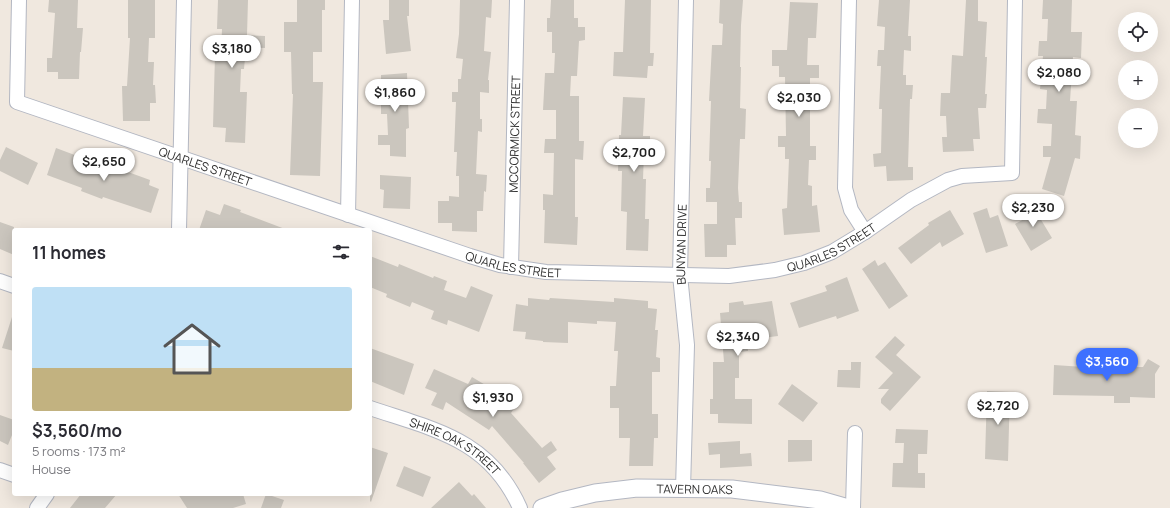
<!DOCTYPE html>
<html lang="en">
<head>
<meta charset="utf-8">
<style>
  body { margin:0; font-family:Manrope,sans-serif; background:#f2f2f3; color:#2b2b33; height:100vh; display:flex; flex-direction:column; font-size:15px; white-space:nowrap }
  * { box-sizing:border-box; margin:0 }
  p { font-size:13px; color:#7c7c81 }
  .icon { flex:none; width:22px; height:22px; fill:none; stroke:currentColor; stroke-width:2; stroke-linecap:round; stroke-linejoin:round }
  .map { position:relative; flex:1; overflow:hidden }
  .sheet { position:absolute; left:12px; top:228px; width:360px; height:268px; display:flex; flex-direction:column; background:#fff; border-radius:4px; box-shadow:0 4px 16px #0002 }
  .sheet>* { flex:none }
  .buttons { position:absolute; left:1118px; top:12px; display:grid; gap:8px }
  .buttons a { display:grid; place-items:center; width:40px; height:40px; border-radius:50%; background:#fff; box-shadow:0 4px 16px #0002; font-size:20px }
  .price { position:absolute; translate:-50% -34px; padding:0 9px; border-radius:14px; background:#fff; color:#222; font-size:13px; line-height:26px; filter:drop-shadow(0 1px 2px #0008) }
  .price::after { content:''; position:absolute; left:50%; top:24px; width:12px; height:9px; margin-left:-6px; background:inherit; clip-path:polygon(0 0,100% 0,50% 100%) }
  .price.on { background:#3d70ff; color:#fff }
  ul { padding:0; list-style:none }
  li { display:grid; align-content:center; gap:8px; height:212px; padding:0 20px }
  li+li { border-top:1px solid #e1e1e2 }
  li span { display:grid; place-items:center; height:124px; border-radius:4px; color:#555 }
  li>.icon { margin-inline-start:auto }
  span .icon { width:72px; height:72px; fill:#fffc; stroke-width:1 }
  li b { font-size:17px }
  h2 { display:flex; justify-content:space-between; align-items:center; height:48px; padding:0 20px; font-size:17px }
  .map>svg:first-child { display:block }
  .building { fill:#cbc6be }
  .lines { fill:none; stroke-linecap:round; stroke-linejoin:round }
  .minor-casing { stroke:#b3b7c2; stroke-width:16 }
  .tertiary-casing { stroke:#b3b7c2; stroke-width:19 }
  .minor { stroke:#fff; stroke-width:14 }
  .tertiary { stroke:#fff; stroke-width:17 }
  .labels { text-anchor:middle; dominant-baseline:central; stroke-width:3; stroke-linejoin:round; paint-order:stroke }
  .street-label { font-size:12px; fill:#2e2e2e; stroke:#fff }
</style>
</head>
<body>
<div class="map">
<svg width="1170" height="508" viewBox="0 0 1170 508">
  <rect width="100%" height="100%" fill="#f0e8df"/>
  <!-- building -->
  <path class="building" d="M49 0H78L77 28H83L81 52H80L79 79H58V72H47V58H52L55 13 48 12Z
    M128 0H155V38H149L148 62H154L153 85H155L156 103H150V121H123L122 86H127L130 38H128Z
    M218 0H248L247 35 265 36V48L246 47 244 69H241L240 92H247L245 143 225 142 226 128 213 127 215 55H221L222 29H217Z
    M297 0H325V10H322V52H313V82H323L320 176 290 175 293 94H292L291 52H284V22H297Z
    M389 0H409V16H407L411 51 386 54 383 20H389Z
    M460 0H492L491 18 486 17 484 51 491 52 488 80H489V93L480 92V119H482V132L478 131 477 153 476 174 487 175 486 192 484 191 483 211H477V232L452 231V223H438V201H449V196L459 197V176H456L457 152H454L456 102H452V92H458V79H461L463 59 456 58 459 34Z
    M551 0H574V18H578V27H585V40L579 41 577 76H571L570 96H579V141H584L583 160 575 159V217H578L577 245 544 243 545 210H543V194L553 195 554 153H544L545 139H556V110H543L545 73H554L555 53H552V32H547V18H550Z
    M625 0H651L650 53H654L653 66H648L647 78 613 76 614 52H623Z
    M720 0H743L741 25 740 67H741L740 108 746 109 745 139H740L738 188 739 202H742V218H735L736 245H727V257H705L704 224H717V202H706V188H710L711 161H709L711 101H709L712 45H722L723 24 719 23Z
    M879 0H910L908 36H911V51L904 50 903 75H906V85H913L912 99H910L908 167H913V180L887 181 886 166 874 167 873 154 881 153 882 109H879L881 66H877L878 50H884L885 27 877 26Z
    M966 0H978V21L987 22 985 57H987L985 94H987L986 108H978L980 139H973L974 151 943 152 942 137H947L946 116H940L941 93H950L952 55 963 56Z
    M1043 0H1072L1071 32H1082L1081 58 1073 57 1070 101H1077L1075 135 1081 136 1080 159 1075 158 1064 196 1042 189 1051 157H1043V146H1051L1052 124 1037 123 1038 109H1046L1047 90 1040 89 1043 56H1038L1039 41H1047L1048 19H1042Z
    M790 2 818 3 816 38H808L807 65H819V78H810V146H816V160H809L808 185 812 186V206L817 205 820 232 784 235 782 209 787 208 789 159H785V147H778V136H786L785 77H779V66H772V50H787Z
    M407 73 409 128 406 129V157L390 156V145H378V135H388L387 114H381V75Z
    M623 97 645 98 643 136H650V154L644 153 643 179H646L645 219H649L648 251 626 250 627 212 621 211 622 171H618L619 135H621Z
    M6 147 38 163 28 185 0 171V160Z
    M56 148 80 157 78 161 103 172 106 164 150 180 149 185 159 189 151 213 103 197 102 199 81 191 82 188 47 175Z
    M380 175 411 177 410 209 383 208 384 190 380 189Z
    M1031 203 1052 238 1031 251 1015 224 1026 218 1021 209Z
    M224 204 241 210 240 212 285 229V230H199L206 210 220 215Z
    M987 208 990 218 998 215 1008 246 986 253 973 213Z
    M950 210 964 234 942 247 940 242 911 264 898 248 929 225 928 223Z
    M0 222 14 227V255L0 249Z
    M370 256 398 267 399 264 433 278 434 276 447 281 444 290 466 298 471 286 493 295 479 332 448 320 447 325 431 319 434 311 412 302 410 307 386 297 387 294 370 287Z
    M875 260 878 266 885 262 908 296 889 309 862 269Z
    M847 277 859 311 837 319 836 316 799 328 790 303 827 291 825 286Z
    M528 298 549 300 550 298 614 302V298L648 301V308L657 309 655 330H658L656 357 660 358V372H652V414H658V438H654L653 466H629L630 438H619V408H610V386H616L618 351H614L616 322 597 321V324L568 322V343L543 342V341L525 339 526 332 513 331 516 304 528 306Z
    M743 301 744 305 772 301 778 336 747 340 748 351 739 352V378H735V399H752V424L718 423V414H710V399H713V362H724L720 313 729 312V303Z
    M12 317H14V351L2 348Z
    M895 336 905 345 896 355 921 377 890 411 881 403V399L889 389H878L893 373 875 357Z
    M370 348 414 364 404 395 370 381Z
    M1148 359 1160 366 1155 374V398L1130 397V403H1114V396L1053 395 1054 365 1084 367V368L1143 367Z
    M851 362H861L860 388 837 387 838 370H851Z
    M434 369 468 384 472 377 517 404 511 413 542 448 551 441 557 450 547 457 556 469 539 483 523 463H524L492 426 489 430 446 402 443 410 431 405 437 393 425 388Z
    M792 384 818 403 803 422 778 404Z
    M987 391 1010 392 1008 461 985 459Z
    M0 415 14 420V430L8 445 0 441Z
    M896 429 928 430 927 454H918V473H925V488L892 487 893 463H903L904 443H895Z
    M788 440H812V461L788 462Z
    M740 441V454L751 453 752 466 720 468V454L709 455 708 443Z
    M370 447 388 453 371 502 370 501Z
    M404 466 431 477 423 497 396 486Z
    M459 482 472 496 474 494 486 508H431Z
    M81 494H117L105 508H70Z
    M178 494H243L246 504 233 508H187Z
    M266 494 284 500 281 508H261Z"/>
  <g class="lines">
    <!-- minor casing -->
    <g class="minor-casing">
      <g id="minor">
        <path id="s1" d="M19 0 17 102 470 256 500 265 546 272 729 276 775 270 804 263 832 252 865 232 911 200 948 180 962 176 1012 173 1015 0"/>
        <path d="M849 0 845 188 851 210 865 232"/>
        <path d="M348 215 352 0"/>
        <path d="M179 230 184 0"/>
        <path id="s2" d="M511 267 517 0"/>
        <path d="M0 281 14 286"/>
        <path id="s3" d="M370 408C435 430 489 439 520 508"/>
        <path d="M0 470 14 475"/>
        <path id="s4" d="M683 489 687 345 680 275 686 0"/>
        <path d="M37 508 47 494"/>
        <path d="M853 508 855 433"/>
      </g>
    </g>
    <!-- tertiary casing -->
    <g class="tertiary-casing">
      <g id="tertiary">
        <path id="s5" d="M542 508 562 501 595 493 637 488 732 489 820 500 848 508"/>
      </g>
    </g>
    <!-- minor -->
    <use href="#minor" class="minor"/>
    <!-- tertiary -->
    <use href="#tertiary" class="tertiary"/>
  </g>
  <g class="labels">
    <!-- street labels -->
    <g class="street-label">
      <text stroke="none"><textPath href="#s2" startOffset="133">MCCORMICK STREET</textPath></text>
      <text stroke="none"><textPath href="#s1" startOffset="301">QUARLES STREET</textPath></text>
      <text stroke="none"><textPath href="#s4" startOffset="245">BUNYAN DRIVE</textPath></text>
      <text stroke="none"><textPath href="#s1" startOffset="949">QUARLES STREET</textPath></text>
      <text stroke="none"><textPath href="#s1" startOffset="625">QUARLES STREET</textPath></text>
      <text stroke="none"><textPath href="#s3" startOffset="94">SHIRE OAK STREET</textPath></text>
      <text stroke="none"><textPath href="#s5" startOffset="155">TAVERN OAKS</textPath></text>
    </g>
  </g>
</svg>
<div class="buttons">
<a><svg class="icon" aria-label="locate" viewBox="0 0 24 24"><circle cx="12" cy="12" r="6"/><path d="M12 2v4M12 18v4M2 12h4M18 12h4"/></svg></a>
<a>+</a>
<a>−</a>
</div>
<b class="price" style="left:232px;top:69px">$3,180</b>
<b class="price" style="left:1059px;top:93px">$2,080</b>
<b class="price" style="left:395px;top:113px">$1,860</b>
<b class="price" style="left:799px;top:118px">$2,030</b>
<b class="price" style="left:634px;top:173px">$2,700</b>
<b class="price" style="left:104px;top:182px">$2,650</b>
<b class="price" style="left:1033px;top:228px">$2,230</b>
<b class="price" style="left:738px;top:357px">$2,340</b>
<b class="price on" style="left:1107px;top:382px">$3,560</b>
<b class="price" style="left:493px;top:418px">$1,930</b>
<b class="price" style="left:998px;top:426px">$2,720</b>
<section class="sheet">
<h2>11 homes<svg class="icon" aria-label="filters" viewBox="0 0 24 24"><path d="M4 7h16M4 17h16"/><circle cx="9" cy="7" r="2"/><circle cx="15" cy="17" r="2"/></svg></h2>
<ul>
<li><span style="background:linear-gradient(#bfe0f5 65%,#c2b280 0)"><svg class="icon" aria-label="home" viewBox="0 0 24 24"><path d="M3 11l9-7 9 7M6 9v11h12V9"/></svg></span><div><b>$3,560/mo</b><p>5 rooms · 173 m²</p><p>House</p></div></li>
</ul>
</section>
</div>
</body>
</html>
